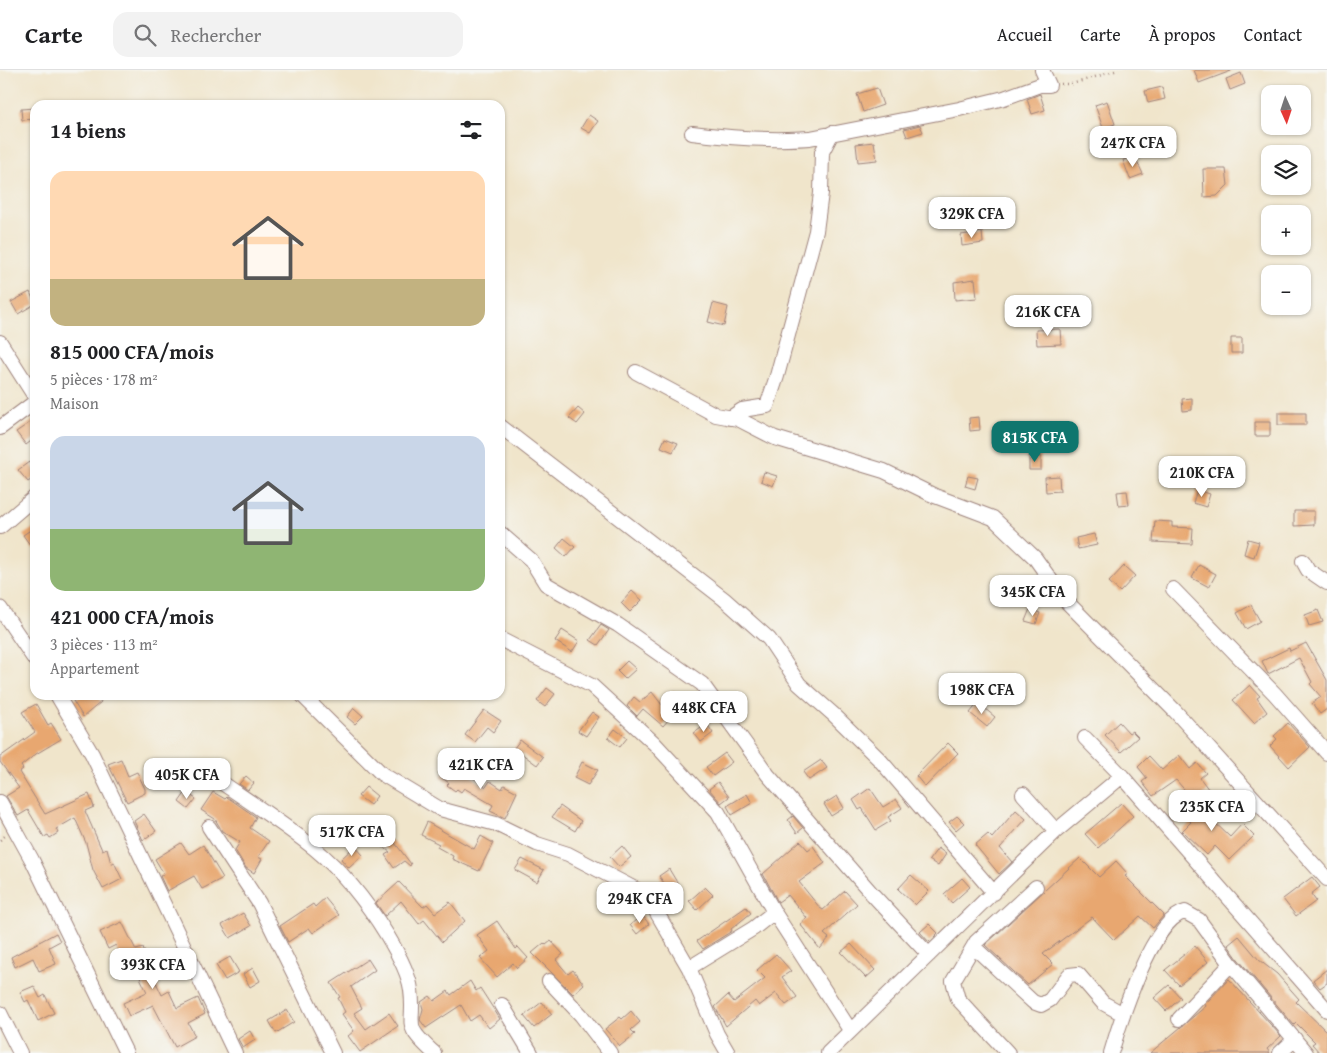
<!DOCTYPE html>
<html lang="fr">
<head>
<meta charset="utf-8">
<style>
  body { margin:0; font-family:"Gentium Book Plus",serif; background:#f2f2f2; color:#202124; height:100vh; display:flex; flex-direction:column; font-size:19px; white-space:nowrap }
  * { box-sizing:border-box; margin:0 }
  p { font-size:16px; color:#757577 }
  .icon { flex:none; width:28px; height:28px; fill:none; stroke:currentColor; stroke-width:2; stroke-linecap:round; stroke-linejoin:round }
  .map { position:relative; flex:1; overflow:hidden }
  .panel { position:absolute; left:30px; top:30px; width:475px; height:600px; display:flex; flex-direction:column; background:#fff; border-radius:15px; box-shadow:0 1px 4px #0004 }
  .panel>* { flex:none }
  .needle { width:32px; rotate:177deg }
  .controls { position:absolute; left:1261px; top:15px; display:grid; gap:10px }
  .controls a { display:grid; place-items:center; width:50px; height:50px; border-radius:10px; background:#fff; box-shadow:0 1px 4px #0004; font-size:25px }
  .price { position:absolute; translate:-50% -42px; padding:0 11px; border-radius:10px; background:#fff; color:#222; font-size:16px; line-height:32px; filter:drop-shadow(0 1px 2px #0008) }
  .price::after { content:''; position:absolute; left:50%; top:30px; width:15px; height:11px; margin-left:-8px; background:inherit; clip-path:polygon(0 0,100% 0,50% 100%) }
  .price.active { background:#0f766e; color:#fff }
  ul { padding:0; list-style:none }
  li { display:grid; align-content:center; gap:10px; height:265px; padding:0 20px }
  li span { display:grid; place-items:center; height:155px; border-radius:15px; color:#555 }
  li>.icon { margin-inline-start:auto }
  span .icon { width:90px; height:90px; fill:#fffc; stroke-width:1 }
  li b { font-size:21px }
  h2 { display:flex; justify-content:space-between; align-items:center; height:60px; padding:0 20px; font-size:21px }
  header { display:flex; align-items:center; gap:30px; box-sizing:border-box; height:70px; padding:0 25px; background:#fff; border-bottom:1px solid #e0e0e0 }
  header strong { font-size:24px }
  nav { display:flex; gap:28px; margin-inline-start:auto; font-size:18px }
  .search { width:350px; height:45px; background:#f2f2f2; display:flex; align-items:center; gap:12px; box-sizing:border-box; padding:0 18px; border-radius:15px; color:#757577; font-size:19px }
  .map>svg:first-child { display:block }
  .building { fill:#e8a76f }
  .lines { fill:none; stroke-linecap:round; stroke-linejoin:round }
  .minor-casing { stroke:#9d827b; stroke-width:16 }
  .path { stroke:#9d827b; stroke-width:2.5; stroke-dasharray:1 4; stroke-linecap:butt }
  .minor { stroke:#fff; stroke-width:14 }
</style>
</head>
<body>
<header>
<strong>Carte</strong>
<div class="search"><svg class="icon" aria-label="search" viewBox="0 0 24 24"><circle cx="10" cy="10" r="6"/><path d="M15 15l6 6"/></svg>Rechercher</div>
<nav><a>Accueil</a><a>Carte</a><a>À propos</a><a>Contact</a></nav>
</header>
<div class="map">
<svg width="1327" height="983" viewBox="0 0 1327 983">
  <rect width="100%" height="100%" fill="#f6f6f2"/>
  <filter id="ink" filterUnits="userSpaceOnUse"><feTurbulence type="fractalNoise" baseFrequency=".02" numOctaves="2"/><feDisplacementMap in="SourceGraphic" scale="10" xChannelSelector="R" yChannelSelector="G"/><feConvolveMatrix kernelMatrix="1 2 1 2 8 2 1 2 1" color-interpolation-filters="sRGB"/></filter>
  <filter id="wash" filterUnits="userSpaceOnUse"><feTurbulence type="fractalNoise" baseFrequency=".0096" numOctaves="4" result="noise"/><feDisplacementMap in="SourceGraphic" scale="20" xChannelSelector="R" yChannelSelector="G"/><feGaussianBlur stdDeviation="1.12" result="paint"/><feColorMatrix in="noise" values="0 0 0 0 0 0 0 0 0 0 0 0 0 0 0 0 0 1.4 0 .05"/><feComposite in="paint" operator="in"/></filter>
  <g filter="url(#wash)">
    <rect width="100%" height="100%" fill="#f0e5cb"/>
    <g id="blocks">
      <!-- building -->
      <path class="building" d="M1194 0H1231V1L1199 13Z
        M1241 3 1245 14 1230 20 1226 9Z
        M1162 17 1165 29 1148 33 1145 21Z
        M877 18 883 35 863 42 857 24Z
        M1040 24 1045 40 1032 44 1027 29Z
        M1107 31 1115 54 1103 58 1095 35Z
        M35 38V49L22 50 21 39Z
        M589 45 598 51 590 63 581 58Z
        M920 55 923 62 907 67 904 59Z
        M874 72 877 90 858 92 856 74Z
        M1135 87 1143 104 1130 109 1123 90Z
        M1203 99H1226L1228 115 1217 126 1204 127Z
        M982 162 983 173 962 176 961 165Z
        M975 209 977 228 955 230 954 212Z
        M30 222 35 234 18 244 11 232Z
        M713 233 728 237 724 256 708 252Z
        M1060 259 1061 274 1037 275 1036 260Z
        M1231 268H1242V283H1231Z
        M1192 328V340L1183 341 1182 329Z
        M578 338 585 344 577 354 569 348Z
        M1278 343H1306V355H1278Z
        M979 347 980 360 970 361 969 348Z
        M35 349V368L26 375 16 362Z
        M1255 352H1270V366H1255Z
        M665 368 678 373 673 382 661 377Z
        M1029 386H1041V400H1029Z
        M29 392 35 400V407L28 412 18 400Z
        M764 402 777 406 773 416 761 411Z
        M968 406 978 408 975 419 965 416Z
        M1059 406 1060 421 1046 422 1045 407Z
        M1197 420 1210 424 1206 437 1193 433Z
        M1127 421 1129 435 1119 436 1117 422Z
        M1294 441H1314V455L1294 456Z
        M1155 451 1172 452V457L1193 458 1192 474 1153 472Z
        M35 457V482L23 465Z
        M1094 464 1097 475 1078 479 1076 468Z
        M564 468 575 477 566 487 556 478Z
        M1248 469 1259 472 1254 487 1244 484Z
        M1199 495 1216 504 1209 517 1192 508Z
        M1124 496 1135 506 1120 522 1109 512Z
        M632 521 642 530 630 542 621 533Z
        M1251 535 1260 551 1246 559 1237 543Z
        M1030 539 1040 543 1036 554 1025 551Z
        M1318 540 1323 552 1309 556 1305 545Z
        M601 555 609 560 598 575 590 570Z
        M562 560 579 571 572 582 555 571Z
        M1306 573 1327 610V639L1320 644 1312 633 1321 627 1310 614 1312 612 1299 588 1268 604 1262 591 1289 578 1290 581Z
        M627 591 636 599 625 609 617 601Z
        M1250 615 1260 626 1257 628 1267 642 1254 653 1233 630Z
        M547 618 555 624 545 637 537 631Z
        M674 621 685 631 663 656 643 639 637 646 627 636 634 627 640 632 652 622 662 635Z
        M82 625H97L101 632 83 647 73 631Z
        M978 633 995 647 987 657 970 643Z
        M36 634 48 655 51 653 61 669 36 684 21 696 23 699 19 702 45 744 89 724 94 737 85 741 102 780 107 778 111 794 114 792 122 809 103 819 93 800 86 773 75 748 56 759 58 763 50 768 48 765 44 767 28 740 18 746 6 726 19 718 0 692V687L35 662 22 642Z
        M354 638 363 646 355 654 347 647Z
        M484 640 501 651 493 662 487 657 475 672 465 665Z
        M592 642 599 647 586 666 578 661Z
        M1119 652 1129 663 1132 661 1138 667 1121 682 1105 665Z
        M1288 653 1310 677 1289 697 1270 676 1277 669 1274 666Z
        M707 654 713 663 701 672 694 663Z
        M615 659 627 668 620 677 608 668Z
        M520 670 543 687 537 695 514 678Z
        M948 673 958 683 925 717 916 706Z
        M725 683 732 692 713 706 706 697Z
        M1179 685 1190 699 1197 693 1206 703 1200 708 1209 720 1195 732 1176 710 1153 726 1142 712 1147 708 1138 697 1149 686 1162 700Z
        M121 689 128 706 137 702 145 719V723L127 732 108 694Z
        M821 690 827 698 809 710 803 702Z
        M453 692 486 717 490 711 502 719 504 715 517 722 505 748 490 741 493 735 464 718 461 722 457 719 455 721 447 715 449 713 441 707Z
        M582 692 598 700 588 715 574 708Z
        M246 706 254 713 248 720 239 714Z
        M718 712 729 727 721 733 709 719Z
        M366 717 377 726 370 735 358 726Z
        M870 718 883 737 896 729 902 738 888 747 891 751 876 760 862 738 859 740 853 730Z
        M186 722 196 729 188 739 179 732Z
        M213 722 225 729 227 727 256 747 250 758 269 771 258 787 262 789 254 803 246 798 235 780 240 772 222 761 215 749 201 740Z
        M747 724 752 733 732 745 727 736Z
        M837 726 844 738 831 746 824 734Z
        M1188 727 1230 767 1242 754 1254 766 1229 790 1215 776 1207 785 1182 761 1191 752 1177 737Z
        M1121 733 1133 746 1098 778 1085 764Z
        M560 736 581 751 575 761 552 747Z
        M1016 740 1026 749 1000 778 1012 792 999 804 975 775 988 764 992 768Z
        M144 744 156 761 143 770 134 751Z
        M793 746 803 758 797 763 788 750Z
        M957 746 964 753 956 760 949 752Z
        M427 752 474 779 481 766 493 773 479 801 452 789 453 786 437 777 439 774 421 765Z
        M379 762 395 773 411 794 410 796 404 791 394 798 385 785 390 782 373 770Z
        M800 771 808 780 813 776 825 793 799 812 820 838 823 840 845 821 857 834 824 864 829 868 820 879 800 854 807 848 788 825 778 832 763 804Z
        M181 773 189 784 203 775 223 808 202 819 194 806 167 821 160 806 164 804 155 789Z
        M355 776 363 785 349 798 341 789Z
        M622 776 631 787 619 797 610 787Z
        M938 778 946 784 938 796 929 790Z
        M1080 788 1099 807 1116 791 1128 804 1125 806 1164 845 1153 858 1140 846 1114 870 1092 847 1043 884 1053 894 1028 915 985 875Z
        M522 789 544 800 537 812 515 800Z
        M669 799 678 814 669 820 659 806Z
        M911 805 929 821 915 835 898 819Z
        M1312 807 1320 817 1311 824 1316 831 1296 846 1283 829Z
        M962 808 970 817 952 833 944 824Z
        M399 812 423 837 427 834 435 843 450 832 465 851 442 872 424 850 419 854 401 831 385 846 376 833Z
        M705 817 713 825 697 840 689 831Z
        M325 828 339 845 313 863 309 858 288 872 280 856 313 834 315 837Z
        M746 837 751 843 731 859 732 861 703 879 697 871Z
        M243 843 251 856 230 868 222 855Z
        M642 845 649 854 637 864 630 855Z
        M497 851 516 879 518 877 528 888 517 898 513 893 497 907 480 888 489 881 477 865Z
        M122 852 136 880 143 878 149 895 148 896 162 925 169 921 177 938 198 928 205 944 188 953 195 966 175 977 153 935 129 946 123 933 147 922 130 887 119 890 116 875 108 879 100 862Z
        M929 854 938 863 929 872 920 862Z
        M56 863 60 871 49 877 56 894 39 901 33 888 15 897 11 887Z
        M1239 866 1259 890 1277 904 1299 929 1296 932 1327 962V983H1320L1312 974 1315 972 1296 953 1294 955 1238 889 1228 875Z
        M551 871 563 884 556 890 568 904 573 900 584 914 573 924 532 883 544 873 546 875Z
        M851 874 875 900 866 908 841 882Z
        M1195 876 1208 892 1179 915 1165 900Z
        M776 884 791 901 782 907 797 927 786 935 776 923 759 936 755 931 726 956 715 937 728 925 734 932 765 908 757 900Z
        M230 887 239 902 225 910 216 895Z
        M368 889 375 900 351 917 362 938 354 943 366 959 389 943 398 956 360 982 348 966 354 961 342 944 345 942 338 928 340 927 331 913Z
        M253 898 260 911 250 917 243 904Z
        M1327 899V913L1320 918 1313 910Z
        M1229 909 1281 966 1267 979 1270 983H1150L1206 936 1205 934Z
        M470 911 476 921 480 918 500 949 489 958 479 945 470 951 461 935 426 958 420 950 423 939 421 932 430 926 434 931 448 921 451 925Z
        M1169 915 1181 928 1166 941 1154 928Z
        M34 916 40 928 45 925 54 943 38 951 28 930 25 932 20 922Z
        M542 932 552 944 534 958 524 946Z
        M287 940 294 952 276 963 269 951Z
        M631 941 640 952 631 960 635 964 620 976 605 959 620 947 622 949Z
        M250 961 255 970 243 978 238 969Z"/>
    </g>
  </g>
  <g filter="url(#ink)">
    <use href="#blocks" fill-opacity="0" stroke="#9d827b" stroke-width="1"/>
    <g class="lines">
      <!-- minor casing -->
      <g class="minor-casing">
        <path id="minor" d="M692 63C731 68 771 71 810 68L959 39 1004 28 1040 15H1049L1042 0
          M0 272 35 327
          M636 302 716 345 738 349 775 368 884 401 935 426 993 448 1035 488 1065 530 1175 641 1327 809
          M730 348 742 340 767 336 777 306 816 161 821 123 822 82 832 63
          M500 356 724 529 769 569 799 614 834 645 880 690 994 823
          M0 358 35 332
          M0 457 35 427
          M500 463 531 490 546 514 618 555 702 614 768 705 874 826 929 885
          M1303 491 1308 500 1327 513
          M1173 519 1275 624 1327 683
          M0 538 35 590
          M500 569 592 616 654 673 718 742 774 842
          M57 625 92 684 235 983
          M302 625 382 704 440 739 496 754 537 774 568 784 637 820 650 831 689 898 717 964 728 983
          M1085 668 1122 706 1327 940
          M202 699C239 725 279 750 314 778 342 801 368 834 387 865 396 880 409 903 411 920 416 957 400 952 434 983
          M1023 724 1056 761
          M0 732 32 790 126 983
          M209 757 259 833 333 983
          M974 877 1033 932 1041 935 1050 930 1069 905 1078 904 1103 933 1123 944
          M1231 894 1306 983
          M689 898 754 858 774 842 850 960
          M549 911 581 945 610 983
          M502 935 531 983
          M0 943 20 983
          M828 983 1056 761 1122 706
          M1008 983 958 929 953 911 976 872 1036 817
          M1111 983C1120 952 1152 849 1185 842L1199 850 1231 894 1179 949
          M1280 983 1295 969"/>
      </g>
      <!-- path -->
      <path class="path" d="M1061 14H1072L1118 0
        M0 770 5 766"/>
      <!-- minor -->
      <use href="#minor" class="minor"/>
    </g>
  </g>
</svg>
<div class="controls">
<a><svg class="needle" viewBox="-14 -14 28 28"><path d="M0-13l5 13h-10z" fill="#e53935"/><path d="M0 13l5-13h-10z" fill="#757577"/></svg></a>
<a><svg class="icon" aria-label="layers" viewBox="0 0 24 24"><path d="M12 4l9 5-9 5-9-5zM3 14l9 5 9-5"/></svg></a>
<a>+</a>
<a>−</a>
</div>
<b class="price" style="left:1133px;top:98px">247K CFA</b>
<b class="price" style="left:972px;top:169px">329K CFA</b>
<b class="price" style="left:1048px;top:267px">216K CFA</b>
<b class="price active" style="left:1035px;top:393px">815K CFA</b>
<b class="price" style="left:1202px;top:428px">210K CFA</b>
<b class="price" style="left:1033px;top:547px">345K CFA</b>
<b class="price" style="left:982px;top:645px">198K CFA</b>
<b class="price" style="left:704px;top:663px">448K CFA</b>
<b class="price" style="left:481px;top:720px">421K CFA</b>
<b class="price" style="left:187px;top:730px">405K CFA</b>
<b class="price" style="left:1212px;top:762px">235K CFA</b>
<b class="price" style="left:352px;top:787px">517K CFA</b>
<b class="price" style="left:640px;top:854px">294K CFA</b>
<b class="price" style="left:153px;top:920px">393K CFA</b>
<section class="panel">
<h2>14 biens<svg class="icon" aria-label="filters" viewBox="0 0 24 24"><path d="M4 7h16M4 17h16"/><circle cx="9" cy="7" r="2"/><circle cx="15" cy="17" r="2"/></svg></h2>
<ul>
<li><span style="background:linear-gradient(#ffd9b3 70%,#c2b280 0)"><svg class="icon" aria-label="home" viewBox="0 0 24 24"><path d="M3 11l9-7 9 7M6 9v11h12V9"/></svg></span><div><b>815 000 CFA/mois</b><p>5 pièces · 178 m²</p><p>Maison</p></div></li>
<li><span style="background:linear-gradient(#c9d6e8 60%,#8fb573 0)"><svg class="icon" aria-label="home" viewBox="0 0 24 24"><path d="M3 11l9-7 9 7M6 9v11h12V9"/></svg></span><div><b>421 000 CFA/mois</b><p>3 pièces · 113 m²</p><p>Appartement</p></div></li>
</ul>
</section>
</div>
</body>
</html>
